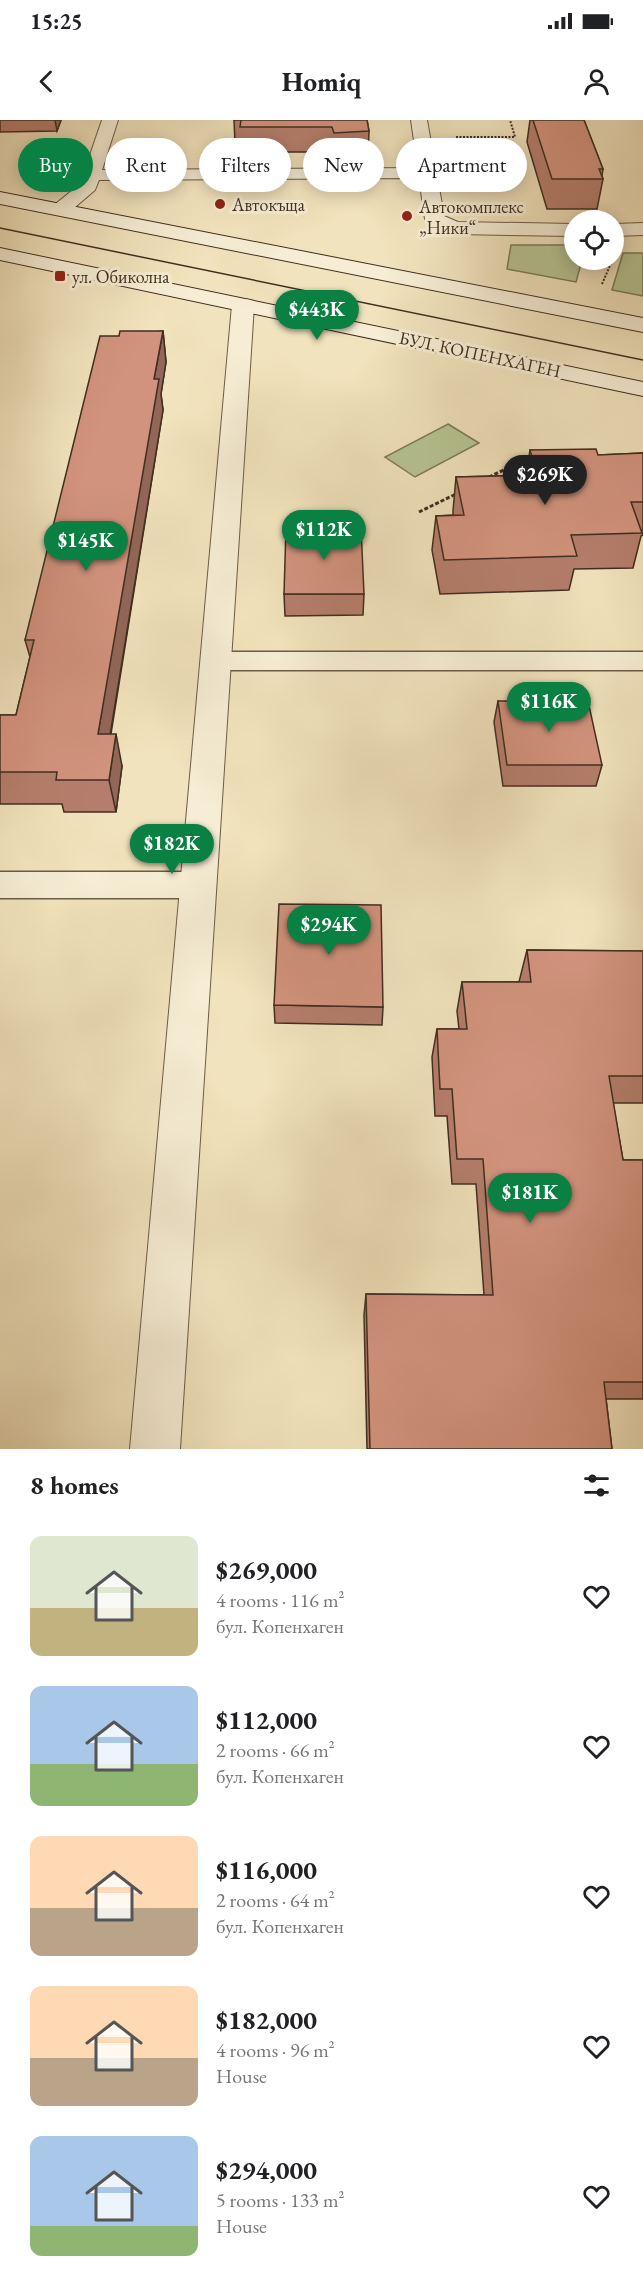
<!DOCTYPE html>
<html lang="en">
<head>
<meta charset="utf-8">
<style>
  body { margin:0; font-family:"EB Garamond",serif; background:#f6f6f6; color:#202124; height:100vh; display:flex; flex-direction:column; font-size:22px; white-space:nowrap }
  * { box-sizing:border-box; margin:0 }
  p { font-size:20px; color:#757577 }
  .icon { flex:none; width:33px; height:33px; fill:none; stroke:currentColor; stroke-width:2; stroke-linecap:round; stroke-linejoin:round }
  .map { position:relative; height:1329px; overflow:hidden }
  .sheet { display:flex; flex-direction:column; background:#fff; flex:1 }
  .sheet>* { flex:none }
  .guide { position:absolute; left:18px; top:18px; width:608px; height:54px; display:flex; gap:12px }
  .buttons { position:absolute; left:564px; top:90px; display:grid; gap:12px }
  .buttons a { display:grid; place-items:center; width:60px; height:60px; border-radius:50%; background:#fff; box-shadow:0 3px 15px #0003; font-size:30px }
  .price { position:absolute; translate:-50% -51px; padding:0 14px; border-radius:21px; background:#0b8043; color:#fff; font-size:20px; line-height:39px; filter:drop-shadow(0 2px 3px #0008) }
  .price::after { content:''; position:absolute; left:50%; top:36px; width:18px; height:14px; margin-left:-9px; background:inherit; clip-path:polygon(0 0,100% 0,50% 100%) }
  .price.active { background:#222; color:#fff }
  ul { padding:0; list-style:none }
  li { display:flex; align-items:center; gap:18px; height:150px; padding:0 30px }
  li span { display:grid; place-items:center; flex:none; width:168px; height:120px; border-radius:12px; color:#555 }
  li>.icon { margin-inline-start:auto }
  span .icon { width:72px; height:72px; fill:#fffc; stroke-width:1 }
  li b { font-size:26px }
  h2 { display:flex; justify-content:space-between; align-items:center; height:72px; padding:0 30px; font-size:26px }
  .pill { padding:0 21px; border-radius:27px; background:#fff; box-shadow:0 3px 15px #0003; font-size:21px; line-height:54px }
  .pill.active { background:#0b8043; color:#fff }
  .status { display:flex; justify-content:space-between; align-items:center; height:42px; padding:0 30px; background:#fff; direction:ltr }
  .status svg { height:16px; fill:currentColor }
  header { display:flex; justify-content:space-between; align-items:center; height:78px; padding:0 30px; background:#fff; font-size:27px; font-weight:700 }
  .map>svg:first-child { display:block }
  .green { fill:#b7c493; stroke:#7c7959; stroke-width:1.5 }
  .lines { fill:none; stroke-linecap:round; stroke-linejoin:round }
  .service-casing { stroke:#6c5b46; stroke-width:3 }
  .minor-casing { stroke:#6c5b46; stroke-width:2 }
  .secondary-casing { stroke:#402e1f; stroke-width:2 }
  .path-far1 { stroke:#402e1f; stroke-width:2; stroke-dasharray:2 1.5; stroke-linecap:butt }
  .path { stroke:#402e1f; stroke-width:3; stroke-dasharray:4 2; stroke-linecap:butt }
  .service { fill:#f6edd4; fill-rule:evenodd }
  .minor { fill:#f6edd4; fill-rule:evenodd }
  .secondary { fill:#f6edd4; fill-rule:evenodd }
  .tram { stroke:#402e1f; stroke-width:1.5 }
  .wall { fill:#b57e6c; stroke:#402e1f; stroke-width:1.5 }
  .shaded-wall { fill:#936758; stroke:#402e1f; stroke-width:1.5 }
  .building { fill:#d2937e; stroke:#402e1f; stroke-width:1.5 }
  .poi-dot { fill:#8f2418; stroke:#f6edd4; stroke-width:2 }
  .labels { text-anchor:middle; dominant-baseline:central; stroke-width:6; stroke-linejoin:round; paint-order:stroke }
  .far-poi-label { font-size:18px; fill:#402e1f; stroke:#f6edd4; text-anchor:start }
  .far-street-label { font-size:18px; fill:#402e1f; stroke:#f6edd4 }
</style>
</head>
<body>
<div class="status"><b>15:25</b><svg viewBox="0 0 49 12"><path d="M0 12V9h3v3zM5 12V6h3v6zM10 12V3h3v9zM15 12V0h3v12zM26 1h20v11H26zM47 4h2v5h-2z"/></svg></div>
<header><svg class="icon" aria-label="back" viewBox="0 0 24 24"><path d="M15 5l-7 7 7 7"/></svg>Homiq<svg class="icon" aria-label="person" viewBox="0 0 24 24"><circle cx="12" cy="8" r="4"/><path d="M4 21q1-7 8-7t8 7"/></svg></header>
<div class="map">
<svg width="643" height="1329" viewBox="0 0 643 1329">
  <rect width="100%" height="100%" fill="#f1e3bd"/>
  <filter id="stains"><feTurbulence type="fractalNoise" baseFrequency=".00333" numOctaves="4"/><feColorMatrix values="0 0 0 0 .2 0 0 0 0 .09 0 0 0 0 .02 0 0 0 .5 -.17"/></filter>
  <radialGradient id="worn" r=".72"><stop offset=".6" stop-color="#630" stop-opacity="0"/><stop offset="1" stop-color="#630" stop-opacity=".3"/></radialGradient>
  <!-- green -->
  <path class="green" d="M511 125H574V140H582L576 162 507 149Z
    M623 133H643V176L612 170Z
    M448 304 479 323 415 357 385 337Z"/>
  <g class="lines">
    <!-- service casing -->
    <g class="service-casing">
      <path id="service" d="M215 532H643V550H215L206 547 202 541 206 535Z
        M0 752H198L209 756 213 765 209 774 198 778H0Z"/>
    </g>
    <!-- minor casing -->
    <g class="minor-casing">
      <path id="minor" d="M102 0H118L102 50 418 48 411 0H427L444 96 458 102 574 104V116L455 114 428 103 425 99 419 58 99 60 95 70 67 94H53L51 90 53 86 80 64Z
        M643 103V115L614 116V104Z
        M243 179 251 180 254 185 180 1329H130L232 185 235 180Z"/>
    </g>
    <!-- secondary casing -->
    <g class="secondary-casing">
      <path id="secondary" d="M0 72 643 198V212L0 84Z
        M0 128 643 262V276L0 140Z"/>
    </g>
    <!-- path-far1 -->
    <path class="path-far1" d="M456 17H515L510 0
      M602 164 612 141"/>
    <!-- path -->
    <path class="path" d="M489 357 514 345H533
      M419 392 458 373"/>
    <!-- service -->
    <use href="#service" class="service"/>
    <!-- minor -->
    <use href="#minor" class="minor"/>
    <!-- secondary -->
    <use href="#secondary" class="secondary"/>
    <!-- tram -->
    <path class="tram" d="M0 108 643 240"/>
  </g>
  <!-- wall -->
  <path class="wall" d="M0 0H61L57 11 0 12Z
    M234 0H367L369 11 368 36 334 37 332 32H241V23H235Z
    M530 0H584L603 49 602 56 603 59 597 89H547L527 22Z
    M163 211 166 242 161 274 163 290 111 614 122 646 116 692H64L62 684H0V595H16L30 537 25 520 119 216Z
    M530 330 598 335 643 333V415L641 416 633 448 574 449 569 470 440 474 432 430 436 396 453 395V391L456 357 526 355Z
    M284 474H364L363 495 285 496Z
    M498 581 602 645 596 666H503L494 602Z
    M527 830 643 831V983H613L623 1040H643V1279H606L612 1329H367L364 1195 366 1174 484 1175 476 1064H452L447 996H435L432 937 437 909H459L457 891 462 862H519Z
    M274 885 383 887 382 905 275 903Z"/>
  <!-- shaded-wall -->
  <path class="shaded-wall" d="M55 0H61L57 11Z
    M163 211 166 242 161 274 163 290 105 646 98 614 154 259Z
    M116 614 122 646 116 692 109 660Z"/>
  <!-- building -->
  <path class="building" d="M241 0H367L369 11 334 13 332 7H240Z
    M533 0H584L603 49H599L603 59H552Z
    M120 211H163L154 259H159L98 614H116L109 660H56L57 652H0V595H16L34 520H25L100 216H119Z
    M596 329 598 335 643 333V382H631L642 413 571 415 577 436 444 440 436 396 464 395 456 357 537 355 530 330Z
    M286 408H361L364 474H284Z
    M498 581H588L602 645H507Z
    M279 784 381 785 383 887 274 885Z
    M527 830 643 831V956H609L623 1040H643V1262H604L612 1329H370L366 1174 493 1175 483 1039H457L452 969H440L437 909H467L462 862H531Z"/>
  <!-- markers -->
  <g class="poi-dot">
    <circle cx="220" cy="84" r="6"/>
    <circle cx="407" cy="96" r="6"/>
    <rect x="54" y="150" width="12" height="12" rx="3"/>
  </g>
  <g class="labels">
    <!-- far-poi labels -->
    <g class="far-poi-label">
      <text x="232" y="84">Автокъща</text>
      <text x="419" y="86">Автокомплекс<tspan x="419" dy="21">„Ники“</tspan></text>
      <text x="72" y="156">ул. Обиколна</text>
    </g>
    <!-- far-street labels -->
    <g class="far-street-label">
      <text transform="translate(480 234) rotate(12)">БУЛ. КОПЕНХАГЕН</text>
    </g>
  </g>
  <rect width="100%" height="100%" filter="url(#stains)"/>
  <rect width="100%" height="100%" fill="url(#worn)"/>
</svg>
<div class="buttons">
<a><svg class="icon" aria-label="locate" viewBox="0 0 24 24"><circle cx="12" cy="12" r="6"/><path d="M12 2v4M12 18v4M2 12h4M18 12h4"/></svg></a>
</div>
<b class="price" style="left:317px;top:221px">$443K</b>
<b class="price active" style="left:545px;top:386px">$269K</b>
<b class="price" style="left:324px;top:441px">$112K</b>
<b class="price" style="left:86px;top:452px">$145K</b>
<b class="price" style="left:549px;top:613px">$116K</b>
<b class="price" style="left:172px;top:755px">$182K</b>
<b class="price" style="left:329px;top:836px">$294K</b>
<b class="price" style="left:530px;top:1104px">$181K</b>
<div class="guide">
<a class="pill active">Buy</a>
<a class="pill">Rent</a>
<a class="pill">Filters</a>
<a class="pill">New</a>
<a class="pill">Apartment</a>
</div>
</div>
<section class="sheet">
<h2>8 homes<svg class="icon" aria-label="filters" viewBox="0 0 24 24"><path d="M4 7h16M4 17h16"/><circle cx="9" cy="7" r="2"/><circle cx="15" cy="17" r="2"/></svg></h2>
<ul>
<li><span style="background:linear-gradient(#dfe7d0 60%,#c2b280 0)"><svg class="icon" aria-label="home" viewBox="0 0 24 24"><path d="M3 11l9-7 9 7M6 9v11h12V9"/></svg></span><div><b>$269,000</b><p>4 rooms · 116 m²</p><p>бул. Копенхаген</p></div><svg class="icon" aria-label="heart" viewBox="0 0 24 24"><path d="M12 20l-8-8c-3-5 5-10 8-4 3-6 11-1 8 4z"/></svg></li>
<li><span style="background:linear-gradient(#a9c7e8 65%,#8fb573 0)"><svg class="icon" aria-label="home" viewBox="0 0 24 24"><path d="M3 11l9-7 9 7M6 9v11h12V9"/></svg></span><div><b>$112,000</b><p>2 rooms · 66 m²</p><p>бул. Копенхаген</p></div><svg class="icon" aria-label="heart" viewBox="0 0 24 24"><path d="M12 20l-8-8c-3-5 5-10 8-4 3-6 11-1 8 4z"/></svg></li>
<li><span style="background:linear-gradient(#ffd9b3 60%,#b9a48a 0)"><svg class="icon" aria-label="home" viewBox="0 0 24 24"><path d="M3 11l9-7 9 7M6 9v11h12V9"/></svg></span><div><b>$116,000</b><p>2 rooms · 64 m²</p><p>бул. Копенхаген</p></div><svg class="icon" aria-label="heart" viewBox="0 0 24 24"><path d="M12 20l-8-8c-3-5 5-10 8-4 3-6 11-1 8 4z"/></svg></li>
<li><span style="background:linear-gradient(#ffd9b3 60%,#b9a48a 0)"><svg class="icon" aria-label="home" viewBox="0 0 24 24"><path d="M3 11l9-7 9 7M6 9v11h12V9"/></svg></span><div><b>$182,000</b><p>4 rooms · 96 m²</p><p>House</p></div><svg class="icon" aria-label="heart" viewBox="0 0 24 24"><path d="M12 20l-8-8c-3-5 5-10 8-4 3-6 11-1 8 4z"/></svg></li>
<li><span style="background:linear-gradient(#a9c7e8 75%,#8fb573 0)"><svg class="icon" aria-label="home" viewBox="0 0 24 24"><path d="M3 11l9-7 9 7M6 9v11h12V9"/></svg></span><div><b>$294,000</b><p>5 rooms · 133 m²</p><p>House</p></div><svg class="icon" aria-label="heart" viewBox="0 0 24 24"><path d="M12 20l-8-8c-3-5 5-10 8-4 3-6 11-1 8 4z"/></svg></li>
</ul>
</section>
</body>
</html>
